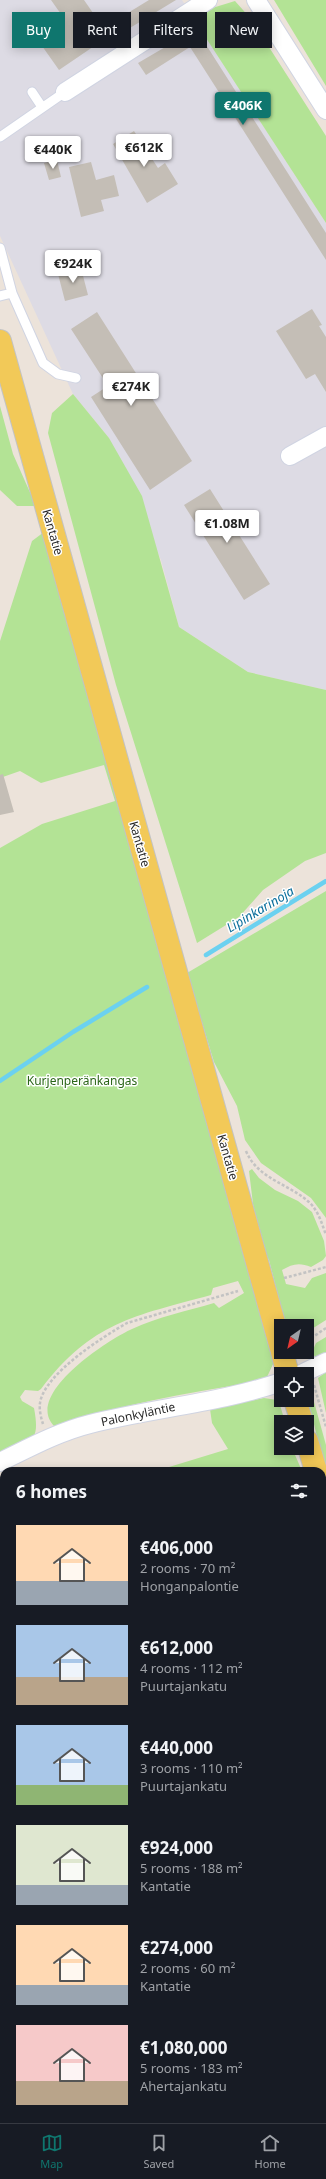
<!DOCTYPE html>
<html lang="en">
<head>
<meta charset="utf-8">
<style>
  body { margin:0; font-family:"Noto Sans",sans-serif; background:#20242c; color:#f1f3f6; height:100vh; display:flex; flex-direction:column; font-size:15px; white-space:nowrap }
  * { box-sizing:border-box; margin:0 }
  p { font-size:13px; color:#9ea1a6 }
  .icon { flex:none; width:22px; height:22px; fill:none; stroke:currentColor; stroke-width:2; stroke-linecap:round; stroke-linejoin:round }
  .map { position:relative; flex:1; overflow:hidden }
  .sheet { position:absolute; left:0px; top:1467px; width:326px; height:656px; display:flex; flex-direction:column; background:#171b24; border-radius:12px 12px 0 0; box-shadow:0 2px 10px #0003 }
  .sheet>* { flex:none }
  .banner { position:absolute; left:12px; top:12px; width:302px; height:36px; display:flex; gap:8px }
  .needle { width:26px; rotate:214deg }
  .controls { position:absolute; left:274px; top:1319px; display:grid; gap:8px }
  .controls a { display:grid; place-items:center; width:40px; height:40px; border-radius:0px; background:#171b24; box-shadow:0 2px 10px #0003; font-size:20px }
  .price { position:absolute; translate:-50% -34px; padding:0 9px; border-radius:4px; background:#fff; color:#222; font-size:13px; line-height:26px; filter:drop-shadow(0 1px 2px #0008) }
  .price::after { content:''; position:absolute; left:50%; top:24px; width:12px; height:9px; margin-left:-6px; background:inherit; clip-path:polygon(0 0,100% 0,50% 100%) }
  .price.current { background:#0f766e; color:#fff }
  ul { padding:0; list-style:none }
  li { display:flex; align-items:center; gap:12px; height:100px; padding:0 16px }
  li span { display:grid; place-items:center; flex:none; width:112px; height:80px; border-radius:0px; color:#555 }
  li>.icon { margin-inline-start:auto }
  span .icon { width:48px; height:48px; fill:#fffc; stroke-width:1 }
  li b { font-size:17px }
  h2 { display:flex; justify-content:space-between; align-items:center; height:48px; padding:0 16px; font-size:17px }
  .chip { padding:0 14px; border-radius:0px; background:#171b24; box-shadow:0 2px 10px #0003; font-size:14px; line-height:36px }
  .chip.current { background:#0f766e; color:#fff }
  .tab-bar { display:flex; justify-content:space-around; align-items:center; height:56px; border-top:1px solid #363941; background:#171b24; font-size:11px; color:#9ea1a6 }
  .tab-bar a { display:grid; justify-items:center; gap:2px }
  .tab-bar .current { color:#0f766e }
  .map>svg:first-child { display:block }
  .industrial { fill:#dddbe4 }
  .green { fill:#b3e395 }
  .lines { fill:none; stroke-linecap:round; stroke-linejoin:round }
  .stream { stroke:#6bd1f0; stroke-width:4.5 }
  .building { fill:#c4beb6 }
  .lane-casing { stroke:#d0d4e2; stroke-width:11 }
  .street-casing { stroke:#d0d4e2; stroke-width:20 }
  .primary-casing { stroke:#c3c3c3; stroke-width:24 }
  .path { stroke:#c3c3c3; stroke-width:2.5; stroke-dasharray:3 2; stroke-linecap:butt }
  .lane { stroke:#fff; stroke-width:9 }
  .street { stroke:#fff; stroke-width:18 }
  .primary { stroke:#f2c958; stroke-width:22 }
  .labels { text-anchor:middle; dominant-baseline:central; stroke-width:3; stroke-linejoin:round; paint-order:stroke }
  .street-label { font-size:12px; fill:#292929; stroke:#fff }
  .park-label { font-size:12px; fill:#2b6618; stroke:#fff }
  .water-label { font-size:13px; font-style:italic; fill:#0b6e9b; stroke:#fff }
</style>
</head>
<body>
<div class="map">
<svg width="326" height="2123" viewBox="0 0 326 2123">
  <rect width="100%" height="100%" fill="#ece3da"/>
  <!-- industrial -->
  <path class="industrial" d="M0 0H182L326 223V690L248 672 179 627 161 560 109 438 73 394 0 236Z"/>
  <!-- green -->
  <path class="green" d="M274 0H326V86Z
    M235 1 251 19 326 136V223L195 21 209 9Z
    M73 394 109 438 142 496 179 627 248 672 326 690V853L305 861 263 890 239 917 197 943 116 685 48 433 52 413Z
    M0 406 13 454 36 506H17L0 490Z
    M44 532 274 1362 267 1377 251 1383C185 1393 118 1405 55 1427 22 1396 107 1340 132 1329 158 1317 187 1311 214 1303L219 1308 244 1293 238 1281 213 1288 211 1295C134 1316 92 1322 41 1389L38 1391 25 1390 20 1397 22 1401 34 1408C41 1445 30 1440 0 1454V848L42 824 115 801 104 765 41 783 20 771 0 778V641L32 541Z
    M326 891V1218L311 1198 261 1163 245 1140 237 1106 214 1062 187 973Z
    M252 1169 259 1178 275 1190 298 1201 312 1212 324 1241 326 1256 323 1260 311 1267C299 1262 292 1264 282 1270L286 1284 305 1288 312 1278 326 1273V1320L307 1332V1326H286L269 1260 262 1246 253 1204 249 1171Z
    M326 1337V1355L315 1357 312 1352 316 1343Z
    M326 1372V1413L318 1378Z
    M308 1388 311 1391 326 1445V1474L307 1395Z
    M264 1398 277 1400 280 1405 285 1422H281V1448H292L302 1471H156L228 1449 212 1423 210 1409Z
    M322 1532 326 1545V1913L322 1917Z
    M4 1555V2119H322V1985L326 1986V2123H0V1556Z"/>
  <g class="lines">
    <!-- stream -->
    <path class="stream" d="M206 955 326 881
      M0 1081 73 1032 147 987"/>
  </g>
  <!-- building -->
  <path class="building" d="M51 0H84L109 36 59 70 35 36 63 17Z
    M149 0H176L120 34 113 22Z
    M196 29 326 233V260L190 47 146 75 138 63Z
    M134 131 158 168 165 163 178 184 147 203 113 144Z
    M57 160 61 177 49 180 44 163Z
    M91 162 96 180 114 175 119 196 101 200 104 211 81 217 69 167Z
    M81 268 88 295 65 301 58 274Z
    M312 309 322 325 319 326 326 337V392L315 374 306 379 276 331Z
    M97 312 192 461 150 490 91 397 108 386 71 329Z
    M210 489 270 584 244 600 184 505Z
    M3 774 14 812 0 815V775Z"/>
  <g class="lines">
    <!-- lane casing -->
    <g class="lane-casing">
      <path id="lane" d="M32 92 42 107
        M0 137 65 92
        M0 248 12 293
        M0 296 12 293 43 363 58 374 76 378"/>
    </g>
    <!-- street casing -->
    <g class="street-casing">
      <path id="street" d="M256 0 326 110
        M65 92 208 0
        M290 456 326 436
        M301 1374 326 1362
        M0 1462C29 1448 58 1432 90 1424 153 1408 220 1403 281 1382"/>
    </g>
    <!-- primary casing -->
    <g class="primary-casing">
      <path id="primary" d="M0 341 281 1348
        M282 1352 288 1374
        M295 1400 302 1422
        M307 1441 316 1471
        M322 1494 326 1508"/>
    </g>
    <!-- path -->
    <path class="path" d="M246 1151C258 1180 291 1184 311 1204 319 1213 322 1224 326 1235
      M284 1278 326 1267
      M307 1341 326 1328
      M314 1385 326 1427
      M43 1424C41 1418 39 1409 40 1403 44 1374 104 1336 127 1323L238 1291
      M0 1930 4 1929
      M322 1946 326 1943
      M178 2123V2119"/>
    <!-- lane -->
    <use href="#lane" class="lane"/>
    <!-- street -->
    <use href="#street" class="street"/>
    <!-- primary -->
    <use href="#primary" class="primary"/>
  </g>
  <g class="labels">
    <!-- street labels -->
    <g class="street-label">
      <text transform="translate(53 532) rotate(74)">Kantatie</text>
      <text transform="translate(140 844) rotate(74)">Kantatie</text>
      <text transform="translate(228 1157) rotate(74)">Kantatie</text>
      <text transform="translate(138 1414) rotate(-12)">Palonkyläntie</text>
    </g>
    <!-- park labels -->
    <g class="park-label">
      <text x="82" y="1080">Kurjenperänkangas</text>
    </g>
    <!-- water labels -->
    <g class="water-label">
      <text transform="translate(260 909) rotate(-31)">Lipinkarinoja</text>
    </g>
  </g>
</svg>
<div class="controls">
<a><svg class="needle" viewBox="-14 -14 28 28"><path d="M0-13l5 13h-10z" fill="#e53935"/><path d="M0 13l5-13h-10z" fill="#9ea1a6"/></svg></a>
<a><svg class="icon" aria-label="locate" viewBox="0 0 24 24"><circle cx="12" cy="12" r="6"/><path d="M12 2v4M12 18v4M2 12h4M18 12h4"/></svg></a>
<a><svg class="icon" aria-label="layers" viewBox="0 0 24 24"><path d="M12 4l9 5-9 5-9-5zM3 14l9 5 9-5"/></svg></a>
</div>
<b class="price current" style="left:243px;top:126px">€406K</b>
<b class="price" style="left:144px;top:168px">€612K</b>
<b class="price" style="left:53px;top:170px">€440K</b>
<b class="price" style="left:73px;top:284px">€924K</b>
<b class="price" style="left:131px;top:407px">€274K</b>
<b class="price" style="left:227px;top:544px">€1.08M</b>
<div class="banner">
<a class="chip current">Buy</a>
<a class="chip">Rent</a>
<a class="chip">Filters</a>
<a class="chip">New</a>
</div>
<section class="sheet">
<h2>6 homes<svg class="icon" aria-label="filters" viewBox="0 0 24 24"><path d="M4 7h16M4 17h16"/><circle cx="9" cy="7" r="2"/><circle cx="15" cy="17" r="2"/></svg></h2>
<ul>
<li><span style="background:linear-gradient(#ffd9b3 70%,#9aa5b1 0)"><svg class="icon" aria-label="home" viewBox="0 0 24 24"><path d="M3 11l9-7 9 7M6 9v11h12V9"/></svg></span><div><b>€406,000</b><p>2 rooms · 70 m²</p><p>Honganpalontie</p></div></li>
<li><span style="background:linear-gradient(#a9c7e8 65%,#b9a48a 0)"><svg class="icon" aria-label="home" viewBox="0 0 24 24"><path d="M3 11l9-7 9 7M6 9v11h12V9"/></svg></span><div><b>€612,000</b><p>4 rooms · 112 m²</p><p>Puurtajankatu</p></div></li>
<li><span style="background:linear-gradient(#a9c7e8 75%,#8fb573 0)"><svg class="icon" aria-label="home" viewBox="0 0 24 24"><path d="M3 11l9-7 9 7M6 9v11h12V9"/></svg></span><div><b>€440,000</b><p>3 rooms · 110 m²</p><p>Puurtajankatu</p></div></li>
<li><span style="background:linear-gradient(#dfe7d0 75%,#9aa5b1 0)"><svg class="icon" aria-label="home" viewBox="0 0 24 24"><path d="M3 11l9-7 9 7M6 9v11h12V9"/></svg></span><div><b>€924,000</b><p>5 rooms · 188 m²</p><p>Kantatie</p></div></li>
<li><span style="background:linear-gradient(#ffd9b3 75%,#9aa5b1 0)"><svg class="icon" aria-label="home" viewBox="0 0 24 24"><path d="M3 11l9-7 9 7M6 9v11h12V9"/></svg></span><div><b>€274,000</b><p>2 rooms · 60 m²</p><p>Kantatie</p></div></li>
<li><span style="background:linear-gradient(#f6c9c9 70%,#b9a48a 0)"><svg class="icon" aria-label="home" viewBox="0 0 24 24"><path d="M3 11l9-7 9 7M6 9v11h12V9"/></svg></span><div><b>€1,080,000</b><p>5 rooms · 183 m²</p><p>Ahertajankatu</p></div></li>
</ul>
</section>
</div>
<nav class="tab-bar">
<a class="current"><svg class="icon" aria-label="map" viewBox="0 0 24 24"><path d="M3 6l6-2 6 2 6-2v14l-6 2-6-2-6 2zM9 4v14M15 6v14"/></svg>Map</a>
<a><svg class="icon" aria-label="saved" viewBox="0 0 24 24"><path d="M7 4h10v16l-5-4-5 4z"/></svg>Saved</a>
<a><svg class="icon" aria-label="home" viewBox="0 0 24 24"><path d="M3 11l9-7 9 7M6 9v11h12V9"/></svg>Home</a>
</nav>
</body>
</html>
